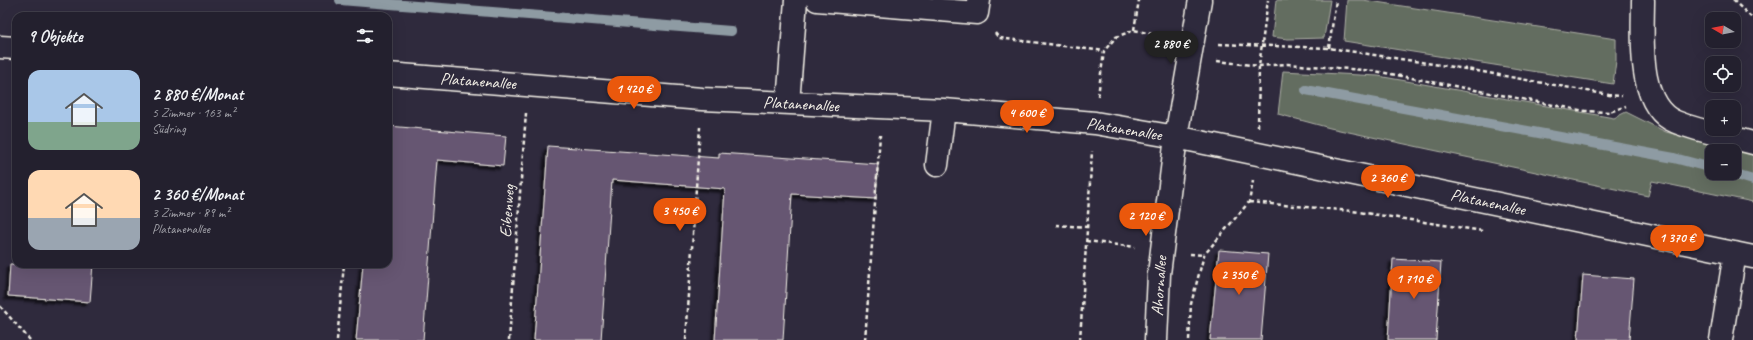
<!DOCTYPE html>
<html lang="de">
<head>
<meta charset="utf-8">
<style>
  body { margin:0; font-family:Caveat,sans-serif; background:#2f2d3a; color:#f1f3f6; height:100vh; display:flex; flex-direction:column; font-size:15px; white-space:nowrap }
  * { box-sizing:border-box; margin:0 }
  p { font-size:13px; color:#a3a3aa }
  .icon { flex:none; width:22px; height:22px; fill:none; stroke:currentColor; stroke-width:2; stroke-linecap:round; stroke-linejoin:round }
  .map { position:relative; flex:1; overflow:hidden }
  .drawer { position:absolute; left:12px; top:12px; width:380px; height:256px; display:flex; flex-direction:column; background:#23202e; border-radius:12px; box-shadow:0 4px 16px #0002,0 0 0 1px #403e4a }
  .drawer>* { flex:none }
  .needle { width:26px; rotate:279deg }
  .tools { position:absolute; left:1705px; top:12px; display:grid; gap:8px }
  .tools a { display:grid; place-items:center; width:36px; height:36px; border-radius:8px; background:#23202e; box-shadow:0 4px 16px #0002,0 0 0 1px #403e4a; font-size:20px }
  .price { position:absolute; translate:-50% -34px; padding:0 9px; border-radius:14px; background:#ea580c; color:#fff; font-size:13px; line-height:26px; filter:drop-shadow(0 1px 2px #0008) }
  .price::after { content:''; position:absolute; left:50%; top:24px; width:12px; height:9px; margin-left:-6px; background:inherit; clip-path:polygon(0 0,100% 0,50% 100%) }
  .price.selected { background:#222; color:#fff }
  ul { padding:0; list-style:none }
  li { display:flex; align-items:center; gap:12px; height:100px; padding:0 16px }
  li span { display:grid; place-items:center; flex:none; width:112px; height:80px; border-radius:12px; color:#555 }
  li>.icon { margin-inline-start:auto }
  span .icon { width:48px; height:48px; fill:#fffc; stroke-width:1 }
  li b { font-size:17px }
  h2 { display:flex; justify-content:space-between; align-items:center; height:48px; padding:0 16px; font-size:17px }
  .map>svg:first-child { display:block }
  .green { fill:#646d60; stroke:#acafa4; fill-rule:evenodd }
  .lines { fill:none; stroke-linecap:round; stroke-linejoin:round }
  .stream { stroke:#8e9ba3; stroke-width:10 }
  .building { fill:#665672; stroke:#f4f1e8; filter:url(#shadow) }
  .minor-casing { stroke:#f4f1e8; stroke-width:25 }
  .path { stroke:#f4f1e8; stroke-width:2.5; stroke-dasharray:4 3; stroke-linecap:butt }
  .minor { stroke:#2f2a3d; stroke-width:22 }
  .labels { text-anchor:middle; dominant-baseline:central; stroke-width:3; stroke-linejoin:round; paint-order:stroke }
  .street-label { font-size:17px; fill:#f4f1e8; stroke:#2f2a3d }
</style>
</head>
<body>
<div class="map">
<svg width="1753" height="340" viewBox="0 0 1753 340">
  <defs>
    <filter id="shadow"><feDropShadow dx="-3.5" dy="3.5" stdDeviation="1" flood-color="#0009"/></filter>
  </defs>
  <rect width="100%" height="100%" fill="#2f2a3d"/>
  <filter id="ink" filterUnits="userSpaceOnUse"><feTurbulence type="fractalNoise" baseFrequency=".025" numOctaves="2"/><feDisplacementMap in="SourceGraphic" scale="8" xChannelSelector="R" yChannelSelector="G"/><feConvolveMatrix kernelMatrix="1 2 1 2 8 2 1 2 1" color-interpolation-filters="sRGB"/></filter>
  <g filter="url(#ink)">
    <!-- green -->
    <path class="green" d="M1276 0H1330L1324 38 1288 39 1272 37Z
      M1347 0H1363L1616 39V61L1613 84 1344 41Z
      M1283 71 1378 76 1614 118 1626 112 1666 132 1753 154V202L1652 181 1648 196 1330 128 1278 114ZM1712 151H1734V173H1712Z"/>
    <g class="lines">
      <!-- stream -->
      <path class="stream" d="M340 0 731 31
        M1306 90 1674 158 1712 168
        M1729 173 1753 180"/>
    </g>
    <!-- building -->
    <path class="building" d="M388 126 506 136 503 166 437 160 423 340H356L363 264H388Z
      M548 146 719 158V153L878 164 876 199 792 194 783 340H715L725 189 612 180 601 340H534Z
      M1219 250 1268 254 1261 340H1210Z
      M1393 259 1441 262 1436 340H1388Z
      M10 264H93L90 302 8 296Z
      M1583 275 1634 279 1629 340H1578Z"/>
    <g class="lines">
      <!-- minor casing -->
      <g class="minor-casing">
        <path id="minor" d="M817 0 977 13 979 0
          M1643 0C1643 36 1636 106 1676 122 1701 132 1728 136 1753 143
          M0 47 16 48
          M388 74 702 99 944 110 1095 123 1176 137 1753 257
          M788 103 796 0
          M937 165 944 110
          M1156 340 1159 274 1176 137 1200 0
          M1721 340 1735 253"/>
      </g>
      <!-- path -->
      <path class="path" d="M1733 0 1753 19
        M1134 30 1139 0
        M995 33 999 38 1104 51
        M1219 44 1329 48 1466 69 1609 95 1622 96
        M1329 48 1336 0
        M1217 61 1259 66 1287 64 1375 71 1585 111 1610 112 1626 106
        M1098 96 1104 51 1116 37 1134 30 1165 37
        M1258 127 1259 66 1268 0
        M1249 202 1352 211 1483 231
        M1056 225 1087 227
        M1086 241 1135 247
        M1190 254 1204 255
        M0 306 30 340
        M337 340 344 264
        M509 340 526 113
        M686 340 700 127
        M865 340 880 135
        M1080 340 1092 151
        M1189 340 1191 304 1204 255 1249 202 1253 181"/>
      <!-- minor -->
      <use href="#minor" class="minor"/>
    </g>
  </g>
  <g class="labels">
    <!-- street labels -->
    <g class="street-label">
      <text transform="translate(478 81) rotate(4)">Platanenallee</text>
      <text transform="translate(801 104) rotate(3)">Platanenallee</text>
      <text transform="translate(1124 129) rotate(9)">Platanenallee</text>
      <text transform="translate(1488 202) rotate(12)">Platanenallee</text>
      <text transform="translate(507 211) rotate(-86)">Eibenweg</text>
      <text transform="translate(1159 286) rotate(-86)">Ahornallee</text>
    </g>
  </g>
</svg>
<div class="tools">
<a><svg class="needle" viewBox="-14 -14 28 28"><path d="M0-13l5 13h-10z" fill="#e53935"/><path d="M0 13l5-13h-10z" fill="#a3a3aa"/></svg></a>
<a><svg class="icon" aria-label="locate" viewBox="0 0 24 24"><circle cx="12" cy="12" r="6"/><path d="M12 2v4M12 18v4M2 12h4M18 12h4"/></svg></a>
<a>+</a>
<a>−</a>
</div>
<b class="price selected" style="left:1171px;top:65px">2 880 €</b>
<b class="price" style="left:634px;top:110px">1 420 €</b>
<b class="price" style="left:1027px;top:134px">4 600 €</b>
<b class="price" style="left:1388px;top:199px">2 360 €</b>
<b class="price" style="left:680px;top:232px">3 450 €</b>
<b class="price" style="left:1146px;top:237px">2 120 €</b>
<b class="price" style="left:1677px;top:259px">1 370 €</b>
<b class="price" style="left:1239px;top:296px">2 350 €</b>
<b class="price" style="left:1414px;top:300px">1 710 €</b>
<section class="drawer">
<h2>9 Objekte<svg class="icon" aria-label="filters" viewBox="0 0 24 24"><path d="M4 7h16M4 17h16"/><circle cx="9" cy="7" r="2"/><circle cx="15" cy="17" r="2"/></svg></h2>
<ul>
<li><span style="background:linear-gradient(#a9c7e8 65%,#7fa58c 0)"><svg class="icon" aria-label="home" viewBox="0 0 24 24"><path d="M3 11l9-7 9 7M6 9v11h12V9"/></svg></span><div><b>2 880 €/Monat</b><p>5 Zimmer · 163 m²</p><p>Südring</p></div></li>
<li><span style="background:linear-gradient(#ffd9b3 60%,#9aa5b1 0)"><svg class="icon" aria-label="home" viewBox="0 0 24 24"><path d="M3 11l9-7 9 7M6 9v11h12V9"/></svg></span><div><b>2 360 €/Monat</b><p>3 Zimmer · 89 m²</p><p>Platanenallee</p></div></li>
</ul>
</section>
</div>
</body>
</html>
